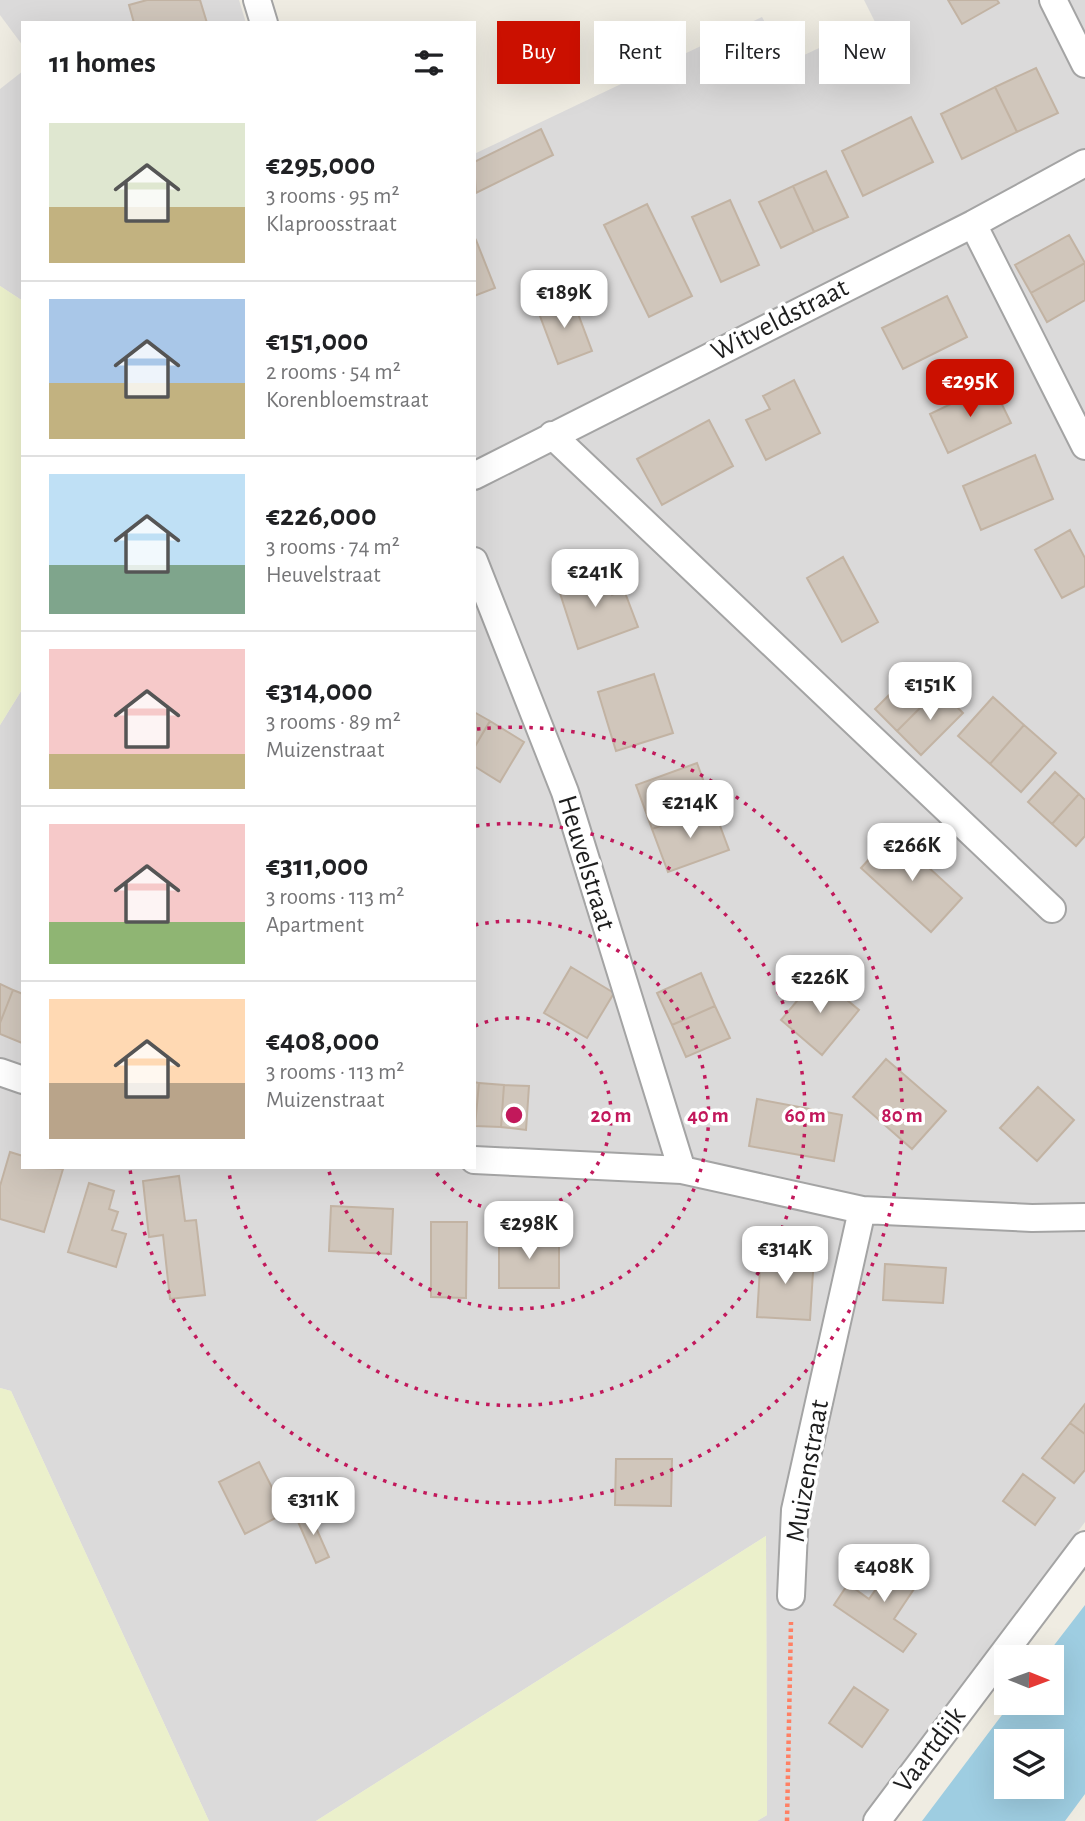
<!DOCTYPE html>
<html lang="en">
<head>
<meta charset="utf-8">
<style>
  body { margin:0; font-family:"Alegreya Sans",sans-serif; background:#f2f2f2; color:#202124; height:100vh; display:flex; flex-direction:column; font-size:26px; white-space:nowrap }
  * { box-sizing:border-box; margin:0 }
  p { font-size:23px; color:#757577 }
  .icon { flex:none; width:38px; height:38px; fill:none; stroke:currentColor; stroke-width:2; stroke-linecap:round; stroke-linejoin:round }
  .map { position:relative; flex:1; overflow:hidden }
  .sheet { position:absolute; left:21px; top:21px; width:455px; height:1148px; display:flex; flex-direction:column; background:#fff; border-radius:0px; box-shadow:0 7px 28px #0002 }
  .sheet>* { flex:none }
  .banner { position:absolute; left:497px; top:21px; width:483px; height:63px; display:flex; gap:14px }
  .needle { width:46px; rotate:91deg }
  .fabs { position:absolute; left:994px; top:1645px; display:grid; gap:14px }
  .fabs a { display:grid; place-items:center; width:70px; height:70px; border-radius:0px; background:#fff; box-shadow:0 7px 28px #0002; font-size:35px }
  .price { position:absolute; translate:-50% -60px; padding:0 16px; border-radius:14px; background:#fff; color:#222; font-size:23px; line-height:46px; filter:drop-shadow(0 2px 4px #0008) }
  .price::after { content:''; position:absolute; left:50%; top:42px; width:21px; height:16px; margin-left:-10px; background:inherit; clip-path:polygon(0 0,100% 0,50% 100%) }
  .price.active { background:#cb1000; color:#fff }
  ul { padding:0; list-style:none }
  li { display:flex; align-items:center; gap:21px; height:175px; padding:0 28px }
  li+li { border-top:2px solid #e0e0e0 }
  li span { display:grid; place-items:center; flex:none; width:196px; height:140px; border-radius:0px; color:#555 }
  li>.icon { margin-inline-start:auto }
  span .icon { width:84px; height:84px; fill:#fffc; stroke-width:1 }
  li b { font-size:30px }
  h2 { display:flex; justify-content:space-between; align-items:center; height:84px; padding:0 28px; font-size:30px }
  .tag { padding:0 24px; border-radius:0px; background:#fff; box-shadow:0 7px 28px #0002; font-size:24px; line-height:63px }
  .tag.active { background:#cb1000; color:#fff }
  .map>svg:first-child { display:block }
  .residential { fill:#dbdada }
  .farmland { fill:#ebf0cb }
  .water { fill:#9ecde1; fill-rule:evenodd }
  .building { fill:#d0c6bb; stroke:#c2b3a3; stroke-width:2 }
  .lines { fill:none; stroke-linecap:round; stroke-linejoin:round }
  .minor-casing { stroke:#a4a4a4; stroke-width:30 }
  .path { stroke:#ff8064; stroke-width:4.5; stroke-dasharray:3.5 3.5; stroke-linecap:butt }
  .minor { stroke:#fff; stroke-width:26 }
  .ring { fill:none; stroke:#c2185b; stroke-width:3.5; stroke-dasharray:3.5 7 }
  .labels { text-anchor:middle; dominant-baseline:central; stroke-width:7; stroke-linejoin:round; paint-order:stroke }
  .street-label { font-size:28px; fill:#1d1d1d; stroke:#fff }
  .centre { fill:#c2185b; stroke:#fff; stroke-width:3.5 }
  .ring-label { font-size:21px; text-anchor:middle; font-weight:bold; fill:#c2185b; stroke:#fff; stroke-width:7; stroke-linejoin:round; paint-order:stroke }
</style>
</head>
<body>
<div class="map">
<svg width="1085" height="1821" viewBox="0 0 1085 1821">
  <rect width="100%" height="100%" fill="#efece2"/>
  <!-- residential -->
  <path class="residential" d="M0 0H239L246 23H23V46L0 15Z
    M864 0H1085V1522L862 1821H757L767 1815 766 1536 316 1821H209L11 1391 0 1388V725L23 688V1167H474V154L762 17 787 63 875 22Z
    M23 71V301L0 286V89Z"/>
  <!-- farmland -->
  <path class="farmland" d="M0 286 23 301V688L0 725Z
    M0 1388 11 1391 209 1821H0Z
    M766 1536 767 1815 757 1821H316Z"/>
  <!-- water -->
  <path class="water" d="M1085 1605V1794L1065 1821H922L1011 1703H1052V1657H1045ZM1006 1741H1052V1787H1006Z"/>
  <!-- building -->
  <path class="building" d="M147 0H200L207 23H134L129 5Z
    M948 0H997L999 3 962 24Z
    M1036 68 1058 113 1017 132 995 87Z
    M995 87 1017 132 962 159 941 114Z
    M911 117 933 162 863 196 842 151Z
    M541 129 553 155 476 193 474 162Z
    M826 171 848 217 814 232 793 186Z
    M793 186 814 232 781 248 759 202Z
    M730 200 759 265 721 282 692 217Z
    M647 204 692 296 649 317 604 225Z
    M1069 235 1085 263 1031 293 1015 265Z
    M476 240 495 288 474 296V241Z
    M1085 263V300L1047 322 1031 293Z
    M571 295 592 351 558 364 537 308Z
    M947 296 967 337 903 369 882 328Z
    M794 380 820 433 766 460 746 420 770 409 763 396Z
    M992 384 1011 423 948 453 930 414Z
    M709 420 733 466 662 505 637 459Z
    M1035 455 1053 499 981 530 963 486Z
    M1070 530 1085 558V586L1062 598 1035 550Z
    M843 557 878 622 842 642 807 578Z
    M601 567 612 595 624 590 638 627 578 649 557 584Z
    M917 667 939 689 897 731 875 709Z
    M654 674 673 733 616 751 598 692Z
    M939 689 963 713 921 755 897 731Z
    M993 697 1024 725 990 764 958 736Z
    M474 712 490 721 474 748Z
    M490 721 524 742 500 782 474 766V748Z
    M1024 725 1056 753 1021 792 990 764Z
    M697 763 713 807 652 829 636 785Z
    M1055 772 1079 794 1052 824 1028 802Z
    M1079 794 1085 800V836L1076 846 1052 824Z
    M713 807 729 850 668 872 652 829Z
    M892 834 962 898 931 932 861 868Z
    M571 967 614 993 587 1038 544 1013Z
    M701 973 715 1006 672 1025 657 993Z
    M818 976 859 1010 822 1055 781 1020Z
    M0 984 13 990 0 1023Z
    M13 990 23 994 22 1043 0 1034V1023Z
    M715 1006 730 1038 686 1057 672 1025Z
    M886 1059 946 1111 912 1149 853 1097Z
    M474 1082 479 1083 475 1126 474 1125Z
    M479 1083 504 1085 501 1127 475 1126Z
    M504 1085 529 1086 526 1130 501 1127Z
    M1038 1087 1074 1120 1037 1161 1000 1128Z
    M757 1099 842 1115 834 1161 749 1146Z
    M10 1152 23 1156V1167L63 1169 44 1232 0 1219V1186Z
    M179 1176 185 1221 196 1220 205 1295 170 1299 163 1235 149 1237 143 1181Z
    M89 1183 114 1191 109 1209 118 1212 112 1230 126 1234 116 1267 68 1252Z
    M331 1206 393 1209 391 1254 329 1251Z
    M431 1222H467L466 1298 431 1297Z
    M499 1234H559V1288H499Z
    M761 1252 814 1256 810 1320 757 1317Z
    M885 1264 946 1268 943 1303 883 1300Z
    M1085 1404V1434L1070 1423Z
    M1070 1423 1085 1434V1470L1074 1483 1042 1458Z
    M616 1459H672L671 1506 615 1505Z
    M259 1462 285 1513 245 1534 219 1482Z
    M1023 1474 1055 1498 1035 1525 1003 1501Z
    M309 1512 329 1557 316 1563 296 1517Z
    M899 1556 924 1574 894 1619 916 1634 903 1652 834 1605 848 1584 869 1599Z
    M854 1687 888 1710 862 1747 829 1723Z"/>
  <g class="lines">
    <!-- minor casing -->
    <g class="minor-casing">
      <path id="minor" d="M257 0 264 23
        M1053 0 1085 64
        M973 224 1085 446
        M552 435 1052 909
        M474 476 973 224 1085 163
        M474 561 565 792 682 1170
        M0 1072 23 1080
        M474 1160 682 1170 862 1210 1032 1218 1085 1217
        M791 1596 795 1510 862 1210
        M877 1821 1085 1545"/>
    </g>
    <!-- path -->
    <path class="path" d="M787 1821 791 1622"/>
    <!-- minor -->
    <use href="#minor" class="minor"/>
  </g>
  <!-- distance rings -->
  <g class="ring">
    <path d="M475 1026A97 97 0 1 1 433 1168"/>
    <path d="M475 925A194 194 0 1 1 328 1168"/>
    <path d="M476 826A291 291 0 1 1 228 1168"/>
    <path d="M477 729A388 388 0 1 1 130 1169"/>
  </g>
  <g class="labels">
    <!-- street labels -->
    <g class="street-label">
      <text transform="translate(780 320) rotate(-27)">Witveldstraat</text>
      <text transform="translate(586 863) rotate(73)">Heuvelstraat</text>
      <text transform="translate(808 1471) rotate(-80)">Muizenstraat</text>
      <text transform="translate(930 1750) rotate(-53)">Vaartdijk</text>
    </g>
  </g>
  <circle cx="514" cy="1115" r="10" class="centre"/>
  <g class="ring-label">
    <text x="611" y="1122">20 m</text>
    <text x="708" y="1122">40 m</text>
    <text x="805" y="1122">60 m</text>
    <text x="902" y="1122">80 m</text>
  </g>
</svg>
<div class="fabs">
<a><svg class="needle" viewBox="-14 -14 28 28"><path d="M0-13l5 13h-10z" fill="#e53935"/><path d="M0 13l5-13h-10z" fill="#757577"/></svg></a>
<a><svg class="icon" aria-label="layers" viewBox="0 0 24 24"><path d="M12 4l9 5-9 5-9-5zM3 14l9 5 9-5"/></svg></a>
</div>
<b class="price" style="left:564px;top:330px">€189K</b>
<b class="price active" style="left:970px;top:419px">€295K</b>
<b class="price" style="left:595px;top:609px">€241K</b>
<b class="price" style="left:930px;top:722px">€151K</b>
<b class="price" style="left:690px;top:840px">€214K</b>
<b class="price" style="left:912px;top:883px">€266K</b>
<b class="price" style="left:820px;top:1015px">€226K</b>
<b class="price" style="left:529px;top:1261px">€298K</b>
<b class="price" style="left:785px;top:1286px">€314K</b>
<b class="price" style="left:313px;top:1537px">€311K</b>
<b class="price" style="left:884px;top:1604px">€408K</b>
<div class="banner">
<a class="tag active">Buy</a>
<a class="tag">Rent</a>
<a class="tag">Filters</a>
<a class="tag">New</a>
</div>
<section class="sheet">
<h2>11 homes<svg class="icon" aria-label="filters" viewBox="0 0 24 24"><path d="M4 7h16M4 17h16"/><circle cx="9" cy="7" r="2"/><circle cx="15" cy="17" r="2"/></svg></h2>
<ul>
<li><span style="background:linear-gradient(#dfe7d0 60%,#c2b280 0)"><svg class="icon" aria-label="home" viewBox="0 0 24 24"><path d="M3 11l9-7 9 7M6 9v11h12V9"/></svg></span><div><b>€295,000</b><p>3 rooms · 95 m²</p><p>Klaproosstraat</p></div></li>
<li><span style="background:linear-gradient(#a9c7e8 60%,#c2b280 0)"><svg class="icon" aria-label="home" viewBox="0 0 24 24"><path d="M3 11l9-7 9 7M6 9v11h12V9"/></svg></span><div><b>€151,000</b><p>2 rooms · 54 m²</p><p>Korenbloemstraat</p></div></li>
<li><span style="background:linear-gradient(#bfe0f5 65%,#7fa58c 0)"><svg class="icon" aria-label="home" viewBox="0 0 24 24"><path d="M3 11l9-7 9 7M6 9v11h12V9"/></svg></span><div><b>€226,000</b><p>3 rooms · 74 m²</p><p>Heuvelstraat</p></div></li>
<li><span style="background:linear-gradient(#f6c9c9 75%,#c2b280 0)"><svg class="icon" aria-label="home" viewBox="0 0 24 24"><path d="M3 11l9-7 9 7M6 9v11h12V9"/></svg></span><div><b>€314,000</b><p>3 rooms · 89 m²</p><p>Muizenstraat</p></div></li>
<li><span style="background:linear-gradient(#f6c9c9 70%,#8fb573 0)"><svg class="icon" aria-label="home" viewBox="0 0 24 24"><path d="M3 11l9-7 9 7M6 9v11h12V9"/></svg></span><div><b>€311,000</b><p>3 rooms · 113 m²</p><p>Apartment</p></div></li>
<li><span style="background:linear-gradient(#ffd9b3 60%,#b9a48a 0)"><svg class="icon" aria-label="home" viewBox="0 0 24 24"><path d="M3 11l9-7 9 7M6 9v11h12V9"/></svg></span><div><b>€408,000</b><p>3 rooms · 113 m²</p><p>Muizenstraat</p></div></li>
</ul>
</section>
</div>
</body>
</html>
